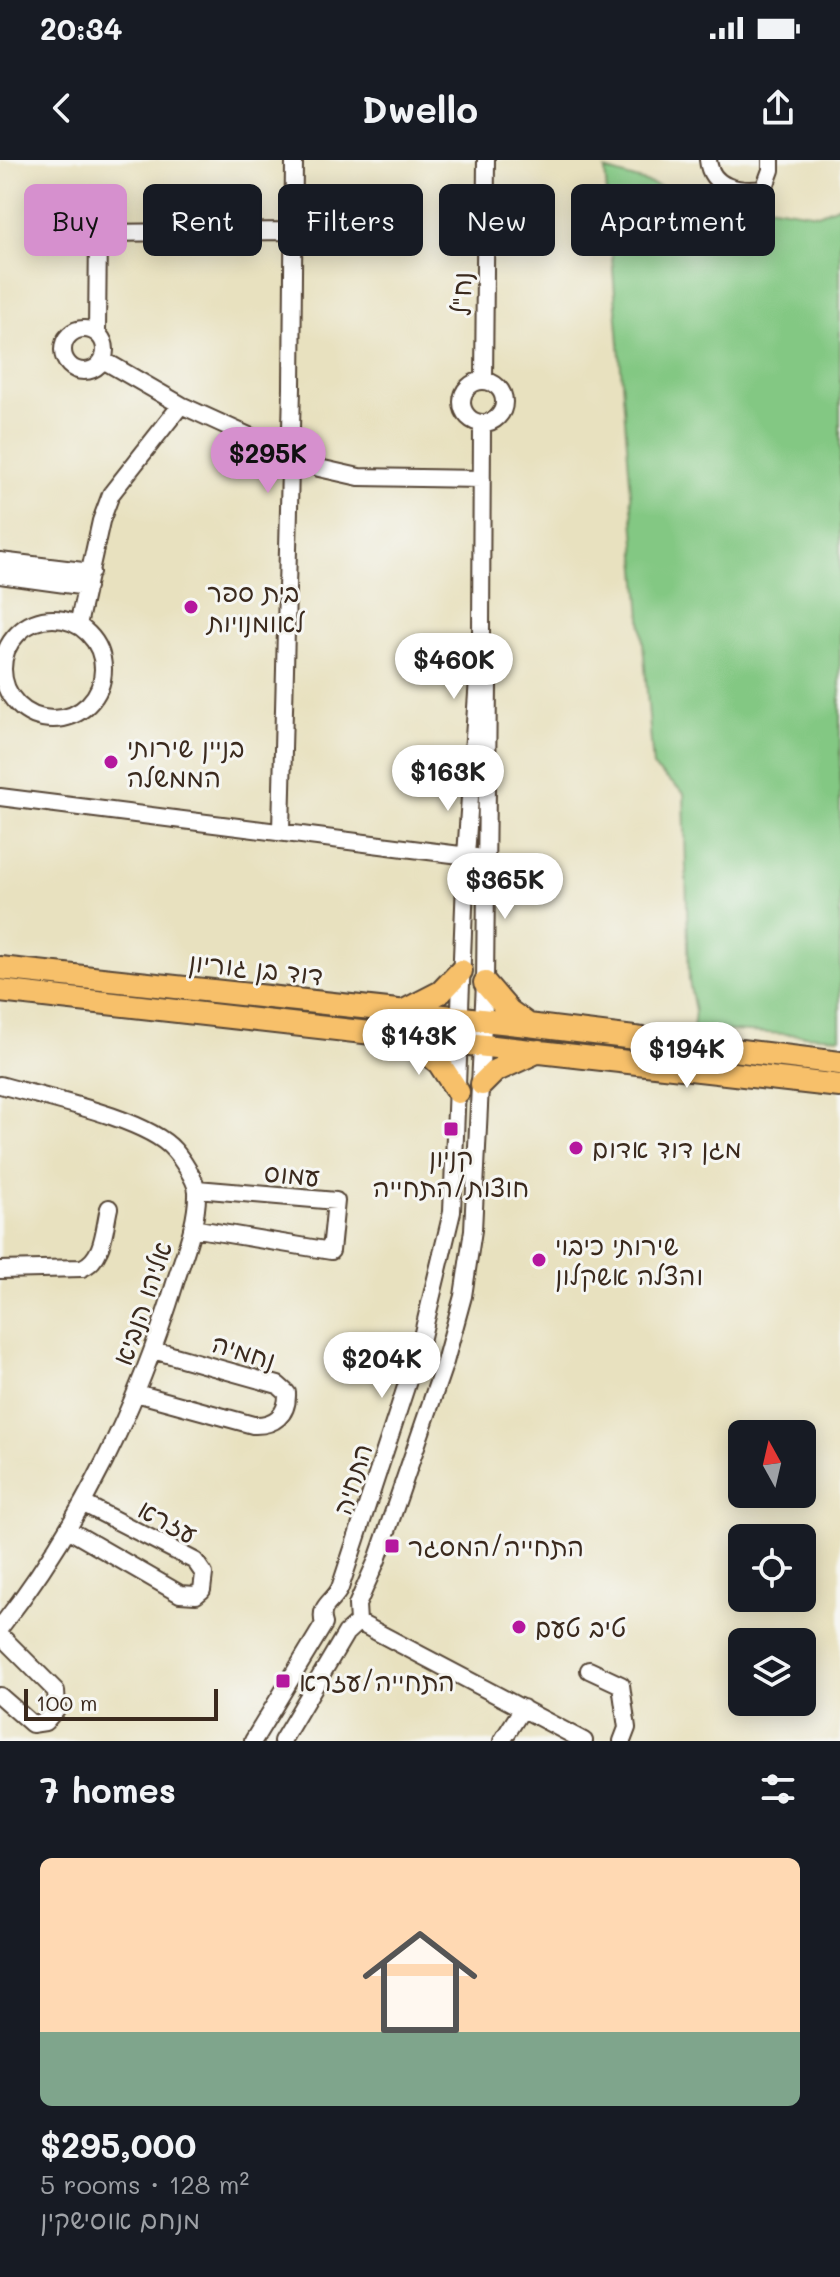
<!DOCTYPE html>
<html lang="en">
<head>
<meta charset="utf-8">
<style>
  body { margin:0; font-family:Mali,"Playpen Sans Hebrew",sans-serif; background:#20242c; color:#f1f3f6; height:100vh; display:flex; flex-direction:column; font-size:30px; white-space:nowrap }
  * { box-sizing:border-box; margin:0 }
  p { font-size:26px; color:#9ea1a6 }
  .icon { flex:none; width:44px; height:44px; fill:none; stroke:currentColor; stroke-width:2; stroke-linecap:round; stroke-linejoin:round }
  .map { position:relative; height:1581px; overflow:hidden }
  .drawer { display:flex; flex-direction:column; background:#171b24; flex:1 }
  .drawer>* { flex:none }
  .top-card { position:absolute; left:24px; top:24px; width:792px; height:72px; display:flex; gap:16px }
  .needle { width:52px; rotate:352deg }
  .buttons { position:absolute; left:728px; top:1260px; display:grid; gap:16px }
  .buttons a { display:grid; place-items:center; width:88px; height:88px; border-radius:12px; background:#171b24; box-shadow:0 4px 20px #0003; font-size:40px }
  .scale { position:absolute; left:24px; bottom:20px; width:194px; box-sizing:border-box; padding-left:8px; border:4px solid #3b2a1e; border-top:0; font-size:22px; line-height:28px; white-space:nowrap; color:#3b2a1e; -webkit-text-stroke:6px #f6f6f2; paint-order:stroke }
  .price { position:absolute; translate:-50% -68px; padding:0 18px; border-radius:28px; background:#fff; color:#222; font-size:26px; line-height:52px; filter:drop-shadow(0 2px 4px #0008) }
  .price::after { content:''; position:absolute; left:50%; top:48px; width:24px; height:18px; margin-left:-12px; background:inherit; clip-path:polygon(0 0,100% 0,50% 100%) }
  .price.on { background:#d690ce; color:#111 }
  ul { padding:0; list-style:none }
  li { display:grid; align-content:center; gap:16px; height:424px; padding:0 40px }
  li span { display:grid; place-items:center; height:248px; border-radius:12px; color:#555 }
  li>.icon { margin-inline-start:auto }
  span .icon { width:144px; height:144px; fill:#fffc; stroke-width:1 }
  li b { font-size:34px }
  h2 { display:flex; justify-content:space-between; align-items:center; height:96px; padding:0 40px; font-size:34px }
  .tag { padding:0 28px; border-radius:12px; background:#171b24; box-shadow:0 4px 20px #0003; font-size:28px; line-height:72px }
  .tag.on { background:#d690ce; color:#111 }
  .status { display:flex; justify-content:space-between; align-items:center; height:56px; padding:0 40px; background:#171b24; direction:ltr }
  .status svg { height:22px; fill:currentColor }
  header { display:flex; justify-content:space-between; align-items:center; height:104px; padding:0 40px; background:#171b24; font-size:36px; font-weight:700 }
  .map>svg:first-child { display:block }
  .green { fill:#83c883; stroke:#5f7950; stroke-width:2 }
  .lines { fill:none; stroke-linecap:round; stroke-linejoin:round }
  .minor-casing { stroke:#554536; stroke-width:20 }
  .major-casing { stroke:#554536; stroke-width:26 }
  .minor { stroke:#fff; stroke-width:16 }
  .major { stroke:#f7c06b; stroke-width:22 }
  .poi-dot { fill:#b5179e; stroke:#f6f6f2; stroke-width:3 }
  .labels { text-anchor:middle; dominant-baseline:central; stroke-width:6; stroke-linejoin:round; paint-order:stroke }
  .street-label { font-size:26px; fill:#3b2a1e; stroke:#f6f6f2 }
  .poi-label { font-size:26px; fill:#3b2a1e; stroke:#f6f6f2; text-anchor:start }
</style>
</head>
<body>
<div class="status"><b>20:34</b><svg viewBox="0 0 49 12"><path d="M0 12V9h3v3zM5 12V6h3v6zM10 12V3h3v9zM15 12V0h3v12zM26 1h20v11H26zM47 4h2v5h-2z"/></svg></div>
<header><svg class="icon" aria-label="back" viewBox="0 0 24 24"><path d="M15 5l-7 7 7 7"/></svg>Dwello<svg class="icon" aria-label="share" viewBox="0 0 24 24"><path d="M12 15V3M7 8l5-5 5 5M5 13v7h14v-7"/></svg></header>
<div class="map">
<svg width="840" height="1581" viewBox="0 0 840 1581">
  <rect width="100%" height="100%" fill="#f6f6f2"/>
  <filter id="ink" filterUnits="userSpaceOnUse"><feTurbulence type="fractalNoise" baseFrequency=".0125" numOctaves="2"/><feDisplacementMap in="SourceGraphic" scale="16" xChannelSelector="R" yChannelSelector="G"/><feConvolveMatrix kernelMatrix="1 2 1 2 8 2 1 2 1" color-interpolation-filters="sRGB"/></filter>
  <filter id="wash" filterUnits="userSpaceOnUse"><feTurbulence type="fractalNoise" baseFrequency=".006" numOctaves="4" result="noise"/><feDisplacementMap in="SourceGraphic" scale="32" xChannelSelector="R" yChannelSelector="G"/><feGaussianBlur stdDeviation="1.8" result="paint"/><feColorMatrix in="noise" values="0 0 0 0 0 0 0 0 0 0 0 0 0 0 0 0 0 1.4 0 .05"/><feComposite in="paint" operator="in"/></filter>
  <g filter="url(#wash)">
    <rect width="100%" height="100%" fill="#e8e1bf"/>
    <!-- green -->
    <path class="green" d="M605 10 682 33 818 54 840 45V877L693 869 695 851 689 821 684 633 653 607Z"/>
  </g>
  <g filter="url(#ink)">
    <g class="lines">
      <!-- minor casing -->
      <g class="minor-casing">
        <path id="minor" d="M708 0C711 29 740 32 764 29L771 10V0
          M63 190a21 21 0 1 1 42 0a21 21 0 1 1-42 0Z
          M97 173 98 73 292 71
          M103 200 181 245 319 308 359 317 481 319
          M462 242a21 21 0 1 1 42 0a21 21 0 1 1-42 0Z
          M484 221 486 0
          M0 401 91 412
          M0 415 87 427
          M3 509a50 50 0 1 1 100 0a50 50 0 1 1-100 0Z
          M78 465 101 361 111 334 181 245
          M0 637 476 697
          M281 670 292 228 294 0
          M0 925C42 937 147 958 174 990 181 998 196 1020 197 1031 198 1061 185 1092 176 1120 137 1248 82 1362 0 1468
          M192 1068 331 1091 336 1041 197 1029
          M0 1110 82 1108C104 1099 104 1069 109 1048
          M136 1233 253 1265C274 1266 288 1255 287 1233L278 1225 153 1190
          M69 1370 180 1434 196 1435 202 1430 204 1414 195 1401 84 1344
          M358 1462 584 1581
          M0 1475 56 1531 57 1548 45 1562 32 1564 0 1536
          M589 1510 621 1525 627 1568 622 1581
          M253 1581 324 1464C318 1445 333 1443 340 1428L421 1181 452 1052 466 696 481 474 482 264
          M282 1581 346 1473 358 1462 357 1445 377 1400 445 1202 463 1136 473 1070 485 823 488 524 485 502
          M502 1581 523 1548"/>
      </g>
      <!-- major casing -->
      <g class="major-casing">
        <path id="major" d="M0 808 528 865 840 903
          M485 823 509 851 527 864
          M0 831 840 926
          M404 851 441 832 461 811
          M407 876 439 903 458 932
          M482 924 495 911 539 891"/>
      </g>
      <!-- minor -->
      <use href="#minor" class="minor"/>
      <!-- major -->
      <use href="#major" class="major"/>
    </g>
  </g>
  <!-- markers -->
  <g class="poi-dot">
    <circle cx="191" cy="447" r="8"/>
    <circle cx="111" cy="602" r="8"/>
    <rect x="443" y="961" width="16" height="16" rx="4"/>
    <circle cx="576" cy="988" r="8"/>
    <circle cx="539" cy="1100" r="8"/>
    <rect x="384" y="1378" width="16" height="16" rx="4"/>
    <circle cx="519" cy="1467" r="8"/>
    <rect x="275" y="1513" width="16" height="16" rx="4"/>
  </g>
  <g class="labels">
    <!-- street labels -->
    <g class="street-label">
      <text transform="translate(461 134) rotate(-90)">נח"ל</text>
      <text transform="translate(256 808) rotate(6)">דוד בן גוריון</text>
      <text transform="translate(292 1014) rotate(5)">עמוס</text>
      <text transform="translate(142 1143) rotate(-71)">אליהו הנביא</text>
      <text transform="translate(244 1191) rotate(17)">נחמיה</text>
      <text transform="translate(352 1319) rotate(-72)">התחיה</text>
      <text transform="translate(168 1361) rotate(28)">עזרא</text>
    </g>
    <!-- poi labels -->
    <g class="poi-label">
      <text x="207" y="432">בית ספר<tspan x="207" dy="30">לאומנויות</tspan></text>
      <text x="127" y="587">בניין שירותי<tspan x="127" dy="30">הממשלה</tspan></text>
      <text x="592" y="988">מגן דוד אדום</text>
      <text x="451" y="997" text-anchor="middle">קניון<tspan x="451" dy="30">חוצות/התחייה</tspan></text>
      <text x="555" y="1085">שירותי כיבוי<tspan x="555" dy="30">והצלה אשקלון</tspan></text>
      <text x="408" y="1386">התחייה/המסגר</text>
      <text x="535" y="1467">טיב טעם</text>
      <text x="299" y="1521">התחייה/עזרא</text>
    </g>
  </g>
</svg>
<div class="buttons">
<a><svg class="needle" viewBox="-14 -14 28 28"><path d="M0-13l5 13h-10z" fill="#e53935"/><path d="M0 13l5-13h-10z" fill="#9ea1a6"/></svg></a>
<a><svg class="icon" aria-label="locate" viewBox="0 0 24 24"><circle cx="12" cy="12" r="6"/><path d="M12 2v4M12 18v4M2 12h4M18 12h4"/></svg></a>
<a><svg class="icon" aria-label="layers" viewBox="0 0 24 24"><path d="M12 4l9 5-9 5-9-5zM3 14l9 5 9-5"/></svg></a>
</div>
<div class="scale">100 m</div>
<b class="price on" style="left:268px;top:335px">$295K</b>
<b class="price" style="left:454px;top:541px">$460K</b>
<b class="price" style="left:448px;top:653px">$163K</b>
<b class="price" style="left:505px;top:761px">$365K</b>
<b class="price" style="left:419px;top:917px">$143K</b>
<b class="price" style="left:687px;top:930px">$194K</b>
<b class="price" style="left:382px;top:1240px">$204K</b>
<div class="top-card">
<a class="tag on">Buy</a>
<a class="tag">Rent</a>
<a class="tag">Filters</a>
<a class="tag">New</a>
<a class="tag">Apartment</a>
</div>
</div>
<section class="drawer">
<h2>7 homes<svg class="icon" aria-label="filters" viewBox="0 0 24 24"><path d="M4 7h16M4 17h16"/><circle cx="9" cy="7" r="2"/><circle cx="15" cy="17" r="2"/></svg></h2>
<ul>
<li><span style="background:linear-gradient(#ffd9b3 70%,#7fa58c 0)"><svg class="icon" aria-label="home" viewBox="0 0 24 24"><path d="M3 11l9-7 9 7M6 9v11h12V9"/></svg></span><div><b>$295,000</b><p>5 rooms · 128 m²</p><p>מנחם אוסישקין</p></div></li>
</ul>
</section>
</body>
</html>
